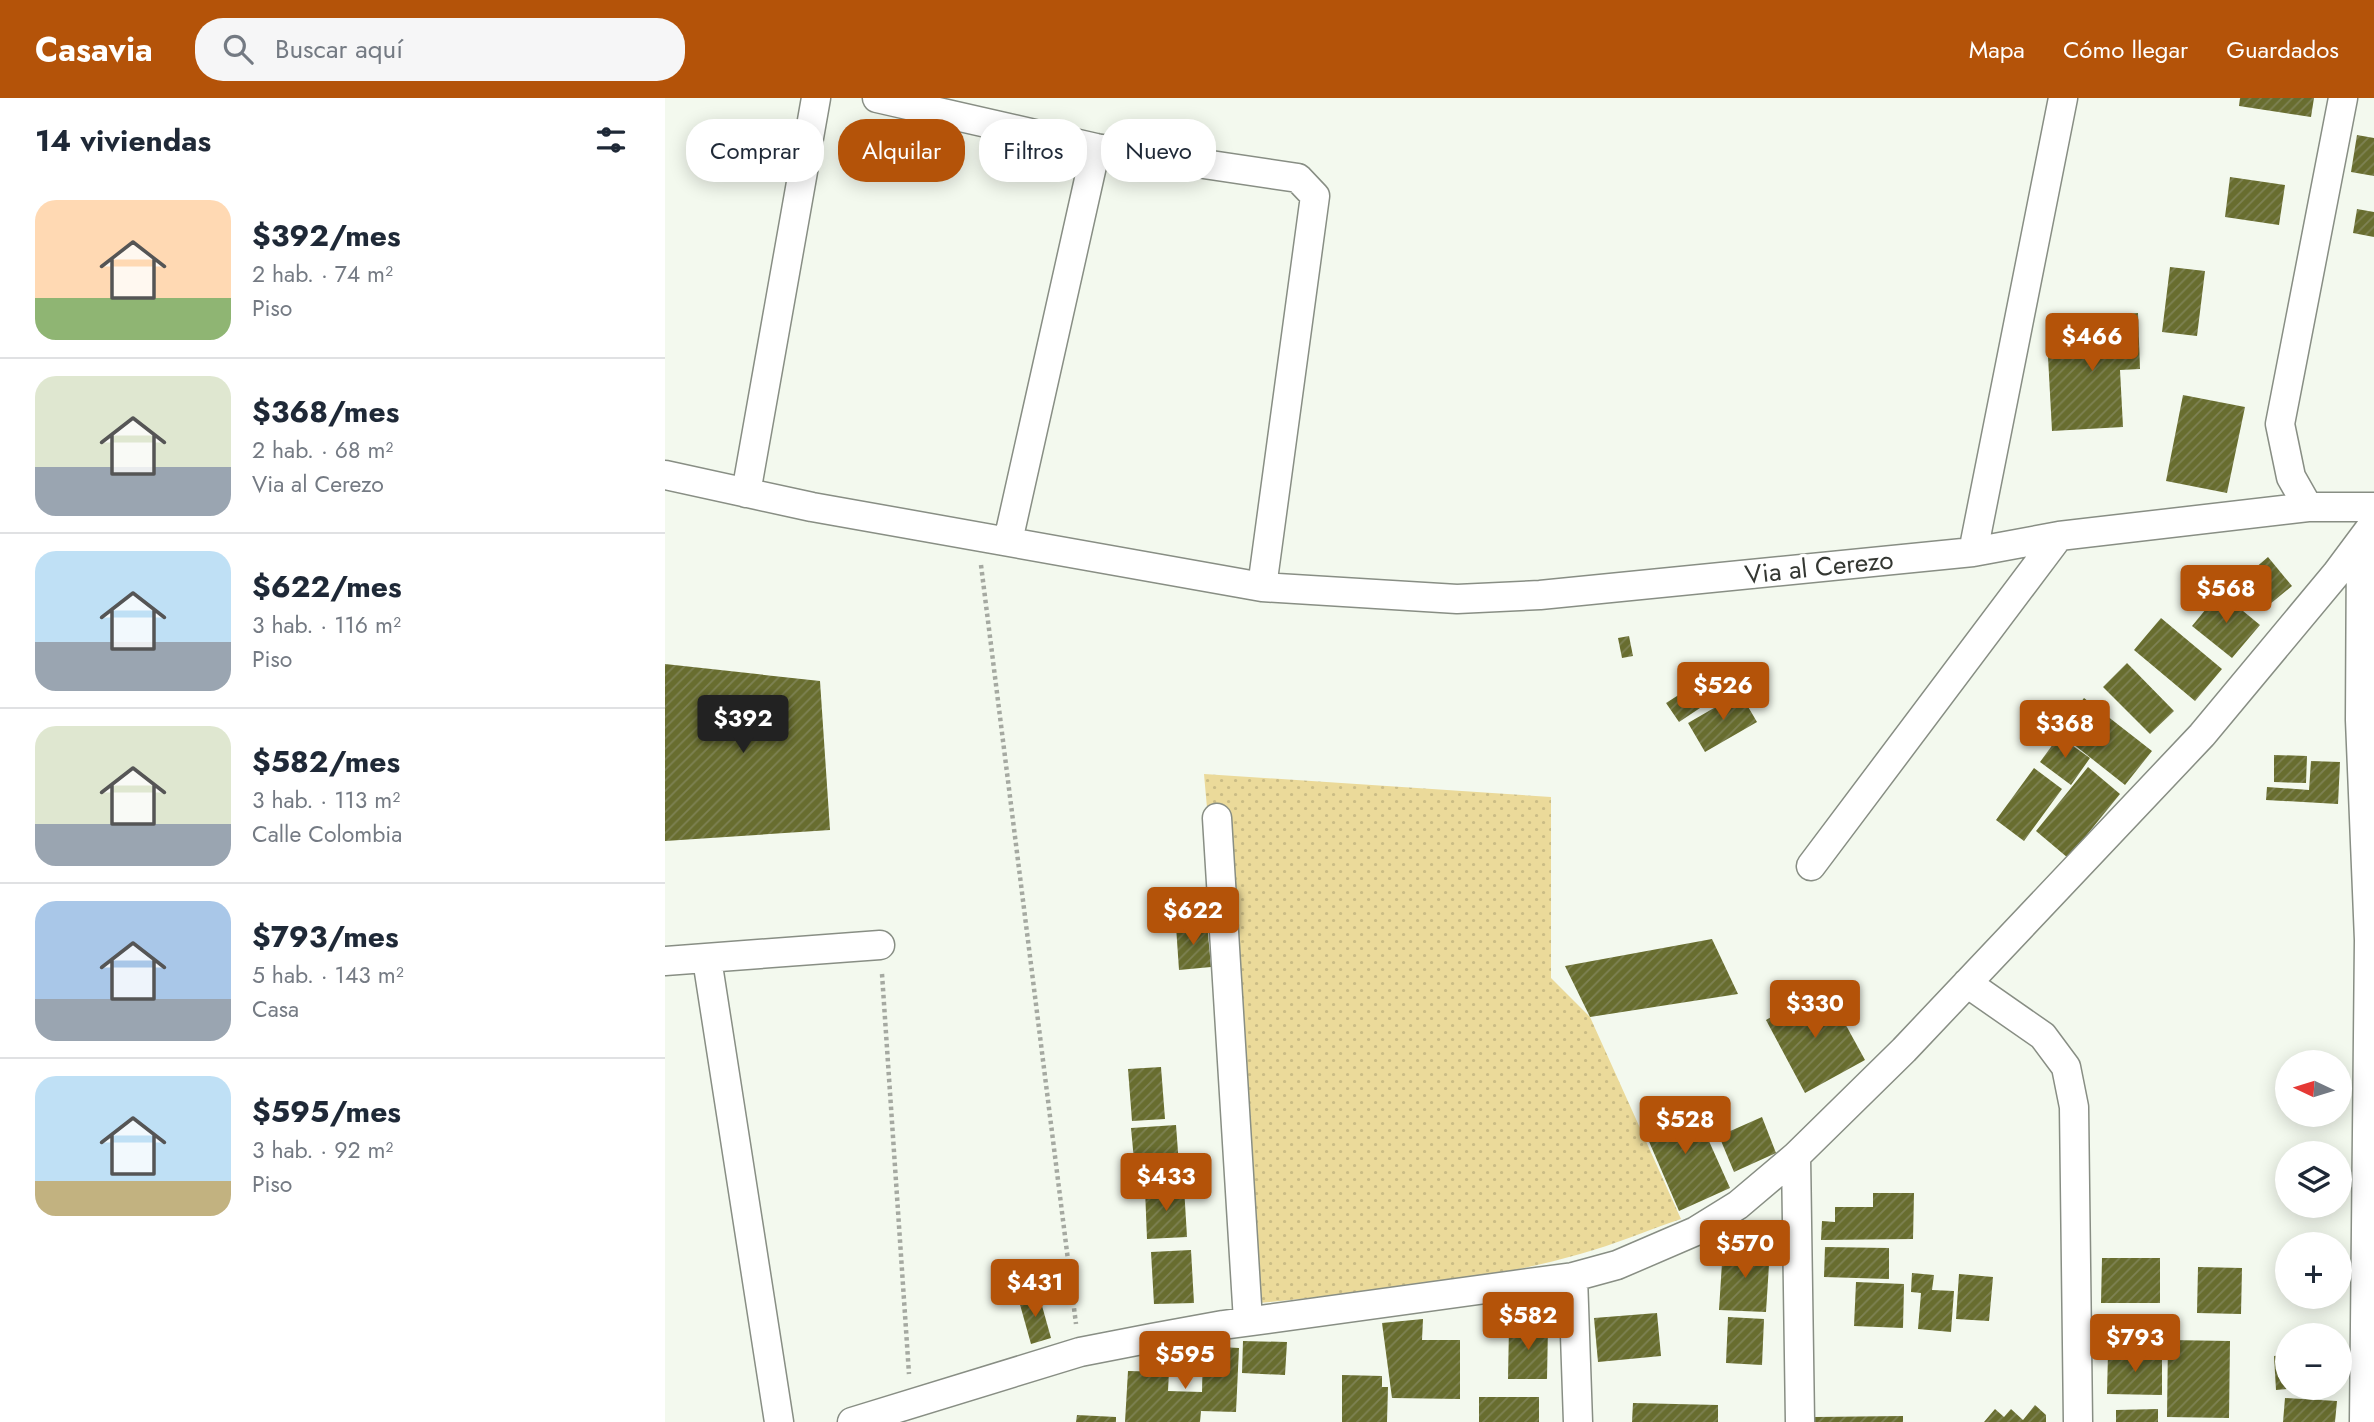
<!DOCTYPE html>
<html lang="es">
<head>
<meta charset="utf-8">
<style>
  body { margin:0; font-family:Jost,sans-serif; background:#f6f6f7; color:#1f2937; height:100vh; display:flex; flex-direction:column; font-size:26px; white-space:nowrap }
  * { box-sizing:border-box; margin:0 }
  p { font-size:23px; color:#747a83 }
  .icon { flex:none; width:38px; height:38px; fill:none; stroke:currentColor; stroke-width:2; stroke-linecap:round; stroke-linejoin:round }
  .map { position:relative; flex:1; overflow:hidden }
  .panel { display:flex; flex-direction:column; background:#fff; width:665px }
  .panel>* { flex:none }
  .banner { position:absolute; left:21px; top:21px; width:665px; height:63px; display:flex; gap:14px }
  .needle { width:46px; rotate:274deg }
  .tools { position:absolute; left:1610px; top:952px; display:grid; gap:14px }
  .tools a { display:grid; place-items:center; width:77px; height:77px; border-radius:50%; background:#fff; box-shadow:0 4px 18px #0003; font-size:35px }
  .price { position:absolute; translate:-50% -60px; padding:0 16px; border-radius:7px; background:#b45309; color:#fff; font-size:23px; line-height:46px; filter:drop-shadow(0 2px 4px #0008) }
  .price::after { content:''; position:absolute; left:50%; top:42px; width:21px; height:16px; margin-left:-10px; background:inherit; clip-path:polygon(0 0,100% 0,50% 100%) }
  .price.current { background:#222; color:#fff }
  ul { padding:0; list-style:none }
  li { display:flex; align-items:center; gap:21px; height:175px; padding:0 35px }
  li+li { border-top:2px solid #e0e1e3 }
  li span { display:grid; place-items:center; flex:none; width:196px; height:140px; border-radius:21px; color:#555 }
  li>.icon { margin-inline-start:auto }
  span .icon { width:84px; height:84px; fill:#fffc; stroke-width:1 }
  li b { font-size:30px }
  h2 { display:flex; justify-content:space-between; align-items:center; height:84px; padding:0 35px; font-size:30px }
  .pill { padding:0 24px; border-radius:28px; background:#fff; box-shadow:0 4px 18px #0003; font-size:24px; line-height:63px }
  .pill.current { background:#b45309; color:#fff }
  header { display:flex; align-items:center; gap:42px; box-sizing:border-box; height:98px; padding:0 35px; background:#b45309; color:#fff }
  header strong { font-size:33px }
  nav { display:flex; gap:38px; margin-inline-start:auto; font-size:24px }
  .search { width:490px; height:63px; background:#f6f6f7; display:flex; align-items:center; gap:18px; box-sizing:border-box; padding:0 24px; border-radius:28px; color:#747a83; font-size:26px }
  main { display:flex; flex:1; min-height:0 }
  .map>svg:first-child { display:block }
  .grass { fill:url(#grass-dots) }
  .building { fill:url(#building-hatch) }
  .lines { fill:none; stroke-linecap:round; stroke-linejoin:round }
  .minor-casing { stroke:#888e84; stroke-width:31 }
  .path { stroke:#a5a9a1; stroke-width:4.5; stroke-dasharray:3.5 3.5; stroke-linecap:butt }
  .minor { stroke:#fff; stroke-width:28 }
  .labels { text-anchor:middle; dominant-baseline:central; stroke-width:7; stroke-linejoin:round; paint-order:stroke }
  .street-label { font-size:26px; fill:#343732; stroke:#fff }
</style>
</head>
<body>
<header>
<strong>Casavia</strong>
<div class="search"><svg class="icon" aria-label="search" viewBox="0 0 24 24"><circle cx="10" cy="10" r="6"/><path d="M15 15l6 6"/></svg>Buscar aquí</div>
<nav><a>Mapa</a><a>Cómo llegar</a><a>Guardados</a></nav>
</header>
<main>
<section class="panel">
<h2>14 viviendas<svg class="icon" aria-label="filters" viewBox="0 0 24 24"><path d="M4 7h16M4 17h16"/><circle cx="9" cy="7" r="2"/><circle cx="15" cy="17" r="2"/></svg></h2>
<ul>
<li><span style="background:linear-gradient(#ffd9b3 70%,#8fb573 0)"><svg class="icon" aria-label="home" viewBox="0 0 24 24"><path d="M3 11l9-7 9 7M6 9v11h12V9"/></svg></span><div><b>$392/mes</b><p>2 hab. · 74 m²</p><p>Piso</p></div></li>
<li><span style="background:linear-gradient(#dfe7d0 65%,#9aa5b1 0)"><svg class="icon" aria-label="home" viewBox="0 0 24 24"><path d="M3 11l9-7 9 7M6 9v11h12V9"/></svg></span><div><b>$368/mes</b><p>2 hab. · 68 m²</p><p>Via al Cerezo</p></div></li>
<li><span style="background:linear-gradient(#bfe0f5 65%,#9aa5b1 0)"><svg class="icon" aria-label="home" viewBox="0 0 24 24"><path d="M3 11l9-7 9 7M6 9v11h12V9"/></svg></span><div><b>$622/mes</b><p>3 hab. · 116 m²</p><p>Piso</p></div></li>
<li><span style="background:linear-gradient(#dfe7d0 70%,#9aa5b1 0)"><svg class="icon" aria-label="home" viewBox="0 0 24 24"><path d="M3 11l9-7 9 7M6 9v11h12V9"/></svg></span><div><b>$582/mes</b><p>3 hab. · 113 m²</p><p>Calle Colombia</p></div></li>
<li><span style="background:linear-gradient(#a9c7e8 70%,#9aa5b1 0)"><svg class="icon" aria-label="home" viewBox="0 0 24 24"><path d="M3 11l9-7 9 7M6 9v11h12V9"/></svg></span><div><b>$793/mes</b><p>5 hab. · 143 m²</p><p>Casa</p></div></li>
<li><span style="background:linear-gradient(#bfe0f5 75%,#c2b280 0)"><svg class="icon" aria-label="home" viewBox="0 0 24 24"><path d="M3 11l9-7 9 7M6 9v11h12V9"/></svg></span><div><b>$595/mes</b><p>3 hab. · 92 m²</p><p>Piso</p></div></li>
</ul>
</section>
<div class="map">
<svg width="1709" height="1324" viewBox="0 0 1709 1324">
  <defs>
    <pattern id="grass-dots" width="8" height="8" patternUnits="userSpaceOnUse" patternTransform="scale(1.75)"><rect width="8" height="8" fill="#ebda9a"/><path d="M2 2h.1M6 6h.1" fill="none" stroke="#cabc85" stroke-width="1.8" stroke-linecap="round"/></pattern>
    <pattern id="building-hatch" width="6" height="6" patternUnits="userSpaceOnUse" patternTransform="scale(1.75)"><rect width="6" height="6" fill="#686d2f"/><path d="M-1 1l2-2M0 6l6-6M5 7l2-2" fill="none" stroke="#7e8254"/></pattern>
  </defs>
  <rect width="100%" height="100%" fill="#f3f9ee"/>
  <!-- grass -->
  <path class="grass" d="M539 676 886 699V880L925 919 1016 1121C983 1132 949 1147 915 1156 810 1186 693 1195 586 1206Z"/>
  <!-- building -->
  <path class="building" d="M1575 0H1649L1646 19 1574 8Z
    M1692 37 1709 40V78L1686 74Z
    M1565 79 1620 87 1614 127 1560 119Z
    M1692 111 1709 114V139L1688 135Z
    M1505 169 1540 173 1532 238 1497 234Z
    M1473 215 1475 271 1455 272 1458 329 1387 333 1382 240 1427 237 1426 218Z
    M1518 297 1580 309 1562 395 1501 383Z
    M1603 459 1627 488 1605 506 1582 477Z
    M1555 494 1595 527 1567 560 1527 528Z
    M1496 520 1557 571 1530 603 1469 552Z
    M964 538 968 558 957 560 953 540Z
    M1462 565 1509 613 1485 636 1438 589Z
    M0 566 155 583 165 732 0 743Z
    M1091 570 1103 592 1091 599 1079 576Z
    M1023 591 1035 610 1014 624 1001 605Z
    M1075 595 1092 624 1040 654 1023 625Z
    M1419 600 1487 653 1460 687 1393 634Z
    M1394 638 1425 660 1406 687 1375 664Z
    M1609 657 1642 658 1641 685 1609 684Z
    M1646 663 1675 664 1673 706 1601 702 1602 689 1644 692Z
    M1423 669 1455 696 1403 760 1371 733Z
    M1369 670 1397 691 1359 743 1331 722Z
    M542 825 546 869 514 872 511 828Z
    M1047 841 1073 896 925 919 900 868Z
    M1160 889 1200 962 1140 995 1101 922Z
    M496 969 500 1021 467 1023 463 971Z
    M1026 1003 1065 1090 1014 1113 976 1025Z
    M1097 1019 1111 1055 1069 1074 1054 1038Z
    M511 1027 515 1081 471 1084 466 1030Z
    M519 1089 522 1139 482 1141 480 1091Z
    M1208 1095H1249L1248 1141 1156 1142 1157 1123 1170 1124V1109H1208Z
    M1058 1149 1105 1151 1101 1214 1054 1212Z
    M1160 1149 1224 1150V1181L1159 1179Z
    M526 1152 529 1205 489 1206 486 1154Z
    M1437 1160H1495V1205H1436Z
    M1533 1169 1577 1170 1576 1216 1532 1215Z
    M1247 1175 1269 1177 1267 1192 1289 1193 1286 1234 1253 1231 1256 1195 1246 1194Z
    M1294 1176 1328 1179 1324 1223 1291 1221Z
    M1191 1184 1239 1186 1238 1230 1189 1228Z
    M374 1197 386 1240 366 1246 354 1203Z
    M992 1215 996 1258 933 1264 929 1220Z
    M1063 1219 1099 1221 1097 1267 1061 1265Z
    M758 1221 757 1242H795V1301L727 1300 717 1225Z
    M844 1228H883L882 1281H843Z
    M1503 1242 1565 1243 1564 1320 1502 1319Z
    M578 1243 622 1244 620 1277 577 1275Z
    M538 1248 574 1250 571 1314 536 1313 535 1324H460L463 1273 504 1274 503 1293 537 1294Z
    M1443 1255H1497V1297L1442 1296Z
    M1622 1256V1291L1611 1292 1609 1258Z
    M677 1277 717 1278V1289H723L722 1324H677Z
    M814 1299H874V1324H814Z
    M1620 1300 1672 1303 1670 1324H1618Z
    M968 1305 1053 1307V1324H967Z
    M1370 1307 1381 1317V1324H1319L1330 1311 1339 1319 1346 1311 1358 1322Z
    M1493 1311V1324H1451V1312Z
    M412 1317 451 1319V1324H411Z
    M1238 1318V1324H1150V1319Z"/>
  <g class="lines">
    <!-- minor casing -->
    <g class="minor-casing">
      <path id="minor" d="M212 0 431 50 633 80 650 98 597 489
        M0 377 147 409 597 489 792 501 875 497 1308 454 1394 438 1643 409H1709
        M81 395 151 0
        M1643 409 1626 379 1615 326 1678 0
        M343 443 431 50
        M1696 443 1695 622 1704 842 1699 1324
        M1308 454 1398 0
        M552 720 583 1223
        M1146 768 1394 438
        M42 861 114 1324
        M0 863 215 847
        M1302 885 1378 938 1401 969 1409 1009 1413 1324
        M1131 1058 1135 1324
        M908 1179 913 1324
        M187 1324 415 1254 487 1240 558 1227 908 1179 952 1167 1031 1133 1073 1107 1131 1058 1239 952 1537 637 1671 476 1709 425"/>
    </g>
    <!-- path -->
    <path class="path" d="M316 467 411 1226
      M217 876 244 1276"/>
    <!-- minor -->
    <use href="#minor" class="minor"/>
  </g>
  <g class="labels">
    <!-- street labels -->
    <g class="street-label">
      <text transform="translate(1154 469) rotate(-6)">Via al Cerezo</text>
    </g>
  </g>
</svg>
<div class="tools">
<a><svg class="needle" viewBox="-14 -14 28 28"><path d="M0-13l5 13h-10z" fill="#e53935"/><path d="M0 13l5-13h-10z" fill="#747a83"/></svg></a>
<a><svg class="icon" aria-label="layers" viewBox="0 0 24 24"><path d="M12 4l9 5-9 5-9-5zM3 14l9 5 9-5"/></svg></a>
<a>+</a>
<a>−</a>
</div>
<b class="price" style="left:1427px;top:275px">$466</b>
<b class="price" style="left:1561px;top:527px">$568</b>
<b class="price" style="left:1058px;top:624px">$526</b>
<b class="price current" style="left:78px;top:657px">$392</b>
<b class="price" style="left:1400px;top:662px">$368</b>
<b class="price" style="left:528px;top:849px">$622</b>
<b class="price" style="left:1150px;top:942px">$330</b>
<b class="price" style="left:1020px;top:1058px">$528</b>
<b class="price" style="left:501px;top:1115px">$433</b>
<b class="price" style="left:1080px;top:1182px">$570</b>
<b class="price" style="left:370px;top:1221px">$431</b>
<b class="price" style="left:863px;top:1254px">$582</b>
<b class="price" style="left:1470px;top:1276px">$793</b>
<b class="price" style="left:520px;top:1293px">$595</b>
<div class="banner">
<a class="pill">Comprar</a>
<a class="pill current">Alquilar</a>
<a class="pill">Filtros</a>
<a class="pill">Nuevo</a>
</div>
</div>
</main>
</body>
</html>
